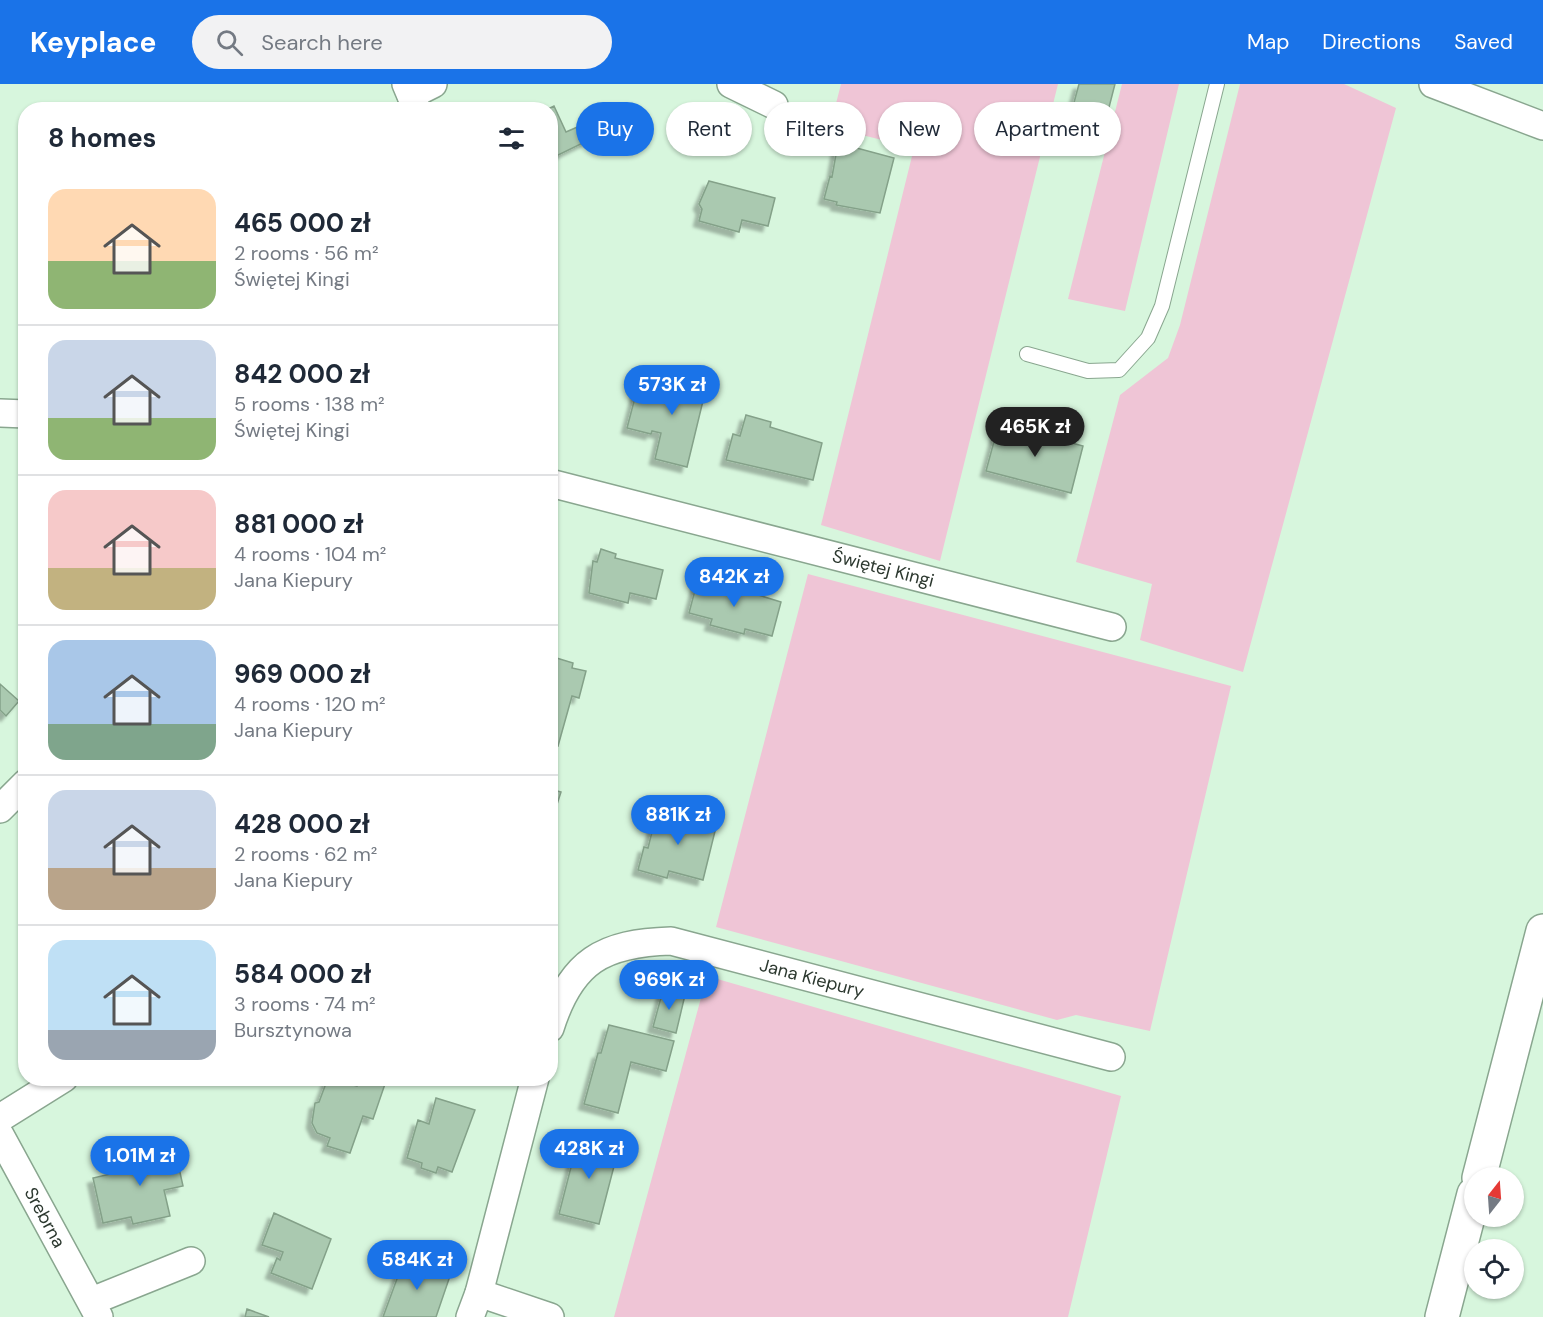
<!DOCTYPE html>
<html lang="en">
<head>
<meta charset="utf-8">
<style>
  body { margin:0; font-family:"DM Sans",sans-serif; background:#f2f2f3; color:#1f2937; height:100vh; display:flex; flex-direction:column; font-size:22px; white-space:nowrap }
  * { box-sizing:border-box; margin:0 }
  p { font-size:20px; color:#747a83 }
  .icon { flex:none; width:33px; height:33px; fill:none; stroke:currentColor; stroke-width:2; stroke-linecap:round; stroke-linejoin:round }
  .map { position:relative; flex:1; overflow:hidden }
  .drawer { position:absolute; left:18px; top:18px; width:540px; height:984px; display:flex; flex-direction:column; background:#fff; border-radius:24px; box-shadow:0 2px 4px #0004 }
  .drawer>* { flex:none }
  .banner { position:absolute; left:576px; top:18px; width:570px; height:54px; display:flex; gap:12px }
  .needle { width:39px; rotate:17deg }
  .fabs { position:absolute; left:1464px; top:1083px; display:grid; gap:12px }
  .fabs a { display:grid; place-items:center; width:60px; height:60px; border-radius:50%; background:#fff; box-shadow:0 2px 4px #0004; font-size:30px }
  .price { position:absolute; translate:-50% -51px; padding:0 14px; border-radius:21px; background:#1a73e8; color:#fff; font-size:20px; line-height:39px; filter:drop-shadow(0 2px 3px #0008) }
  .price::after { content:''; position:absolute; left:50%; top:36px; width:18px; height:14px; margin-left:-9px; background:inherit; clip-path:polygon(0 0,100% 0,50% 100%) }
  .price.on { background:#222; color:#fff }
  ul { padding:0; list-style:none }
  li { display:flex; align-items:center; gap:18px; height:150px; padding:0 30px }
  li+li { border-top:2px solid #e0e1e3 }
  li span { display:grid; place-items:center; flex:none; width:168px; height:120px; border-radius:18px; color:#555 }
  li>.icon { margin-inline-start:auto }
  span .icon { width:72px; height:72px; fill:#fffc; stroke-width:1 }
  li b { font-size:26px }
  h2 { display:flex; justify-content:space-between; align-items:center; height:72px; padding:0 30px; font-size:26px }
  .chip { padding:0 21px; border-radius:27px; background:#fff; box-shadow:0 2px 4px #0004; font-size:21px; line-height:54px }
  .chip.on { background:#1a73e8; color:#fff }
  header { display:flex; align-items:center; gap:36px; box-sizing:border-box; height:84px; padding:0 30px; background:#1a73e8; color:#fff }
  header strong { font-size:28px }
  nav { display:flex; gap:33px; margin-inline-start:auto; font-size:21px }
  .search { width:420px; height:54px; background:#f2f2f3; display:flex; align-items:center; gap:15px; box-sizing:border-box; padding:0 21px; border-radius:33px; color:#747a83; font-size:22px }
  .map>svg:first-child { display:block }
  .green { fill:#efc5d6 }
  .building { fill:#aac9b0; stroke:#84a189; stroke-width:1.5; filter:url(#shadow) }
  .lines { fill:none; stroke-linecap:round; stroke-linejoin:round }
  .lane-casing { stroke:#89a68f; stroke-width:16 }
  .street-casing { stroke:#89a68f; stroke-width:30 }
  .secondary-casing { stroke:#89a68f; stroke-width:36 }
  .lane { stroke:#fff; stroke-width:14 }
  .street { stroke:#fff; stroke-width:27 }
  .secondary { stroke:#fff; stroke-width:33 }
  .labels { text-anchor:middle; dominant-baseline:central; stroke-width:4.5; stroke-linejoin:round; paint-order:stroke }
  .street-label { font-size:18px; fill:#2c382f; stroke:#f1fef3 }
</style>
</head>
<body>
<header>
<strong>Keyplace</strong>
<div class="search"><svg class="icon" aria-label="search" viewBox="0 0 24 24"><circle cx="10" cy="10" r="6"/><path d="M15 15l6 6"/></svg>Search here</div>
<nav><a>Map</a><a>Directions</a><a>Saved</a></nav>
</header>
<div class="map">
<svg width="1543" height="1233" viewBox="0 0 1543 1233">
  <defs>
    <filter id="shadow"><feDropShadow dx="-5.5" dy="5.5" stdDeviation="1.5" flood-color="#0004"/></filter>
  </defs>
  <rect width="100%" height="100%" fill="#d7f6dd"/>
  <!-- green -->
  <path class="green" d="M841 0H1058L940 477 821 441 914 64 830 43Z
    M1122 0H1179L1125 227 1068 215Z
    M1240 0H1344L1396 24 1243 588 1140 556 1152 500 1076 478 1120 311 1168 274 1180 241Z
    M808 490 1231 602 1150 947 1076 931 1057 936 716 843Z
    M707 892 1121 1012 1068 1233H614Z"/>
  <!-- building -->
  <path class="building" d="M1079 0H1115L1106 35 1072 26Z
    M554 22 566 48 582 41 589 56 550 75V26H546Z
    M838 59 894 74 880 129 836 121 837 118 824 115 830 92 832 93Z
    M709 97 775 114 768 142 742 136 739 148 699 137 702 125 699 120Z
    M678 284 709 292 687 383 655 375 661 349 652 347 651 350 627 344 637 306 671 314Z
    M746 331 771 338 770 343 822 359 813 396 726 376 733 350 740 352Z
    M999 339 1083 362 1071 409 986 387Z
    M601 465 616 470 615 474 663 486 656 515 630 509 628 519 589 509 593 477 597 478Z
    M699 491 715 496V499L738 505 739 502 756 506 755 510 781 518 772 552 745 545 744 550 710 541 712 535 689 529Z
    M550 572 573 579 572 584 586 587 579 614 572 612 558 662 550 660Z
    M0 600 19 617 6 632 0 626Z
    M550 705 561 708 550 742Z
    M658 724 717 739 703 796 669 787 667 794 638 786 644 763 648 764Z
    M663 906 685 911 676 949 653 943Z
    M609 941 674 957 666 987 631 978 618 1029 584 1020 598 969H601Z
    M328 994 357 1002 360 994H370L385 1000 373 1035 363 1032 350 1069 327 1062 330 1054 317 1049 312 1039 315 1019 319 1018Z
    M436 1014 475 1026 452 1088 438 1083 436 1089 421 1084 422 1079 407 1074 418 1036 429 1040Z
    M579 1052 619 1063 599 1140 559 1130Z
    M173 1057 183 1102 164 1106 170 1132 133 1140 131 1133 103 1139 93 1094 149 1081 146 1061Z
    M274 1129 331 1155 312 1205 271 1189 277 1174 280 1176 283 1168 262 1161Z
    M405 1173 451 1189 436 1233H383Z
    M247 1225 269 1233H245Z"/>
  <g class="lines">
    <!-- lane casing -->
    <g class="lane-casing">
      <path id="lane" d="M1027 270 1088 287 1119 286 1148 254 1162 222 1217 0"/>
    </g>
    <!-- street casing -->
    <g class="street-casing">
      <g id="street">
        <path d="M406 0 417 26"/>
        <path d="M731 0 774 21"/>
        <path d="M1433 0 1543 42"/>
        <path d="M411 11 433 0"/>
        <path d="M0 329 26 330"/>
        <path id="s1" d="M550 399 1112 543"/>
        <path d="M0 725 26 699"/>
        <path id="s2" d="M550 944C571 877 603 859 671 857L1111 973"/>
        <path d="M0 1034 64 994"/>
        <path id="s3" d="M0 1051 99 1233"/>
        <path d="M479 1209 550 1233"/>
        <path d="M92 1217 191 1177"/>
        <path d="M470 1233 479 1209 535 994"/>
      </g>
    </g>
    <!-- secondary casing -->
    <g class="secondary-casing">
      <path id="secondary" d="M1479 1094 1543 847
        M1442 1233 1474 1110"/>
    </g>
    <!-- lane -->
    <use href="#lane" class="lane"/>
    <!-- street -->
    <use href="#street" class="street"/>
    <!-- secondary -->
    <use href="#secondary" class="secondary"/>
  </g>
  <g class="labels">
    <!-- street labels -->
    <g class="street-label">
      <text stroke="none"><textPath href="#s1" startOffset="344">Świętej Kingi</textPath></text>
      <text stroke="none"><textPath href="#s2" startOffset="309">Jana Kiepury</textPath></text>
      <text stroke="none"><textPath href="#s3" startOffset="94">Srebrna</textPath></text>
    </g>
  </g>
</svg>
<div class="fabs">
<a><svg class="needle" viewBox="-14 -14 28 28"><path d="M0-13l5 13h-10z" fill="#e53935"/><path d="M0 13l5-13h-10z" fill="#747a83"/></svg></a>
<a><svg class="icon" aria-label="locate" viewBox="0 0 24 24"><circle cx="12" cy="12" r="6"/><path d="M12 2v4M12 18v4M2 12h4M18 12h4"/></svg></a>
</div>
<b class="price" style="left:672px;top:332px">573K zł</b>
<b class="price on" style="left:1035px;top:374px">465K zł</b>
<b class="price" style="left:734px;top:524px">842K zł</b>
<b class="price" style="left:678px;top:762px">881K zł</b>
<b class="price" style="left:669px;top:927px">969K zł</b>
<b class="price" style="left:589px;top:1096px">428K zł</b>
<b class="price" style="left:140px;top:1103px">1.01M zł</b>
<b class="price" style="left:417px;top:1207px">584K zł</b>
<div class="banner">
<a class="chip on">Buy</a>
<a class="chip">Rent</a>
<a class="chip">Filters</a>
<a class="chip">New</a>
<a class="chip">Apartment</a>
</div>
<section class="drawer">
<h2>8 homes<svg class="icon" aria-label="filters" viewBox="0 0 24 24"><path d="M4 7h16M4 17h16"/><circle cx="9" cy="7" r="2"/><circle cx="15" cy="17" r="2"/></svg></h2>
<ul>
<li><span style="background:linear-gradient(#ffd9b3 60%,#8fb573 0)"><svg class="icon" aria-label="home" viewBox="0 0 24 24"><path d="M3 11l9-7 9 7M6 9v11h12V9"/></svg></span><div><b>465 000 zł</b><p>2 rooms · 56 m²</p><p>Świętej Kingi</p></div></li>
<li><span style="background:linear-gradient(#c9d6e8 65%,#8fb573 0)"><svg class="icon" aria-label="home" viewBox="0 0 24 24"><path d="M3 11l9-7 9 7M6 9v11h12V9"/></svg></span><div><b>842 000 zł</b><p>5 rooms · 138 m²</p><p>Świętej Kingi</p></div></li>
<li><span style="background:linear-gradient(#f6c9c9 65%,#c2b280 0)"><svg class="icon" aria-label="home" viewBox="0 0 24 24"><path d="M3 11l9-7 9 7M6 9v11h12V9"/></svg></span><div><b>881 000 zł</b><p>4 rooms · 104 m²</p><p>Jana Kiepury</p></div></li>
<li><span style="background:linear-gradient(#a9c7e8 70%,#7fa58c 0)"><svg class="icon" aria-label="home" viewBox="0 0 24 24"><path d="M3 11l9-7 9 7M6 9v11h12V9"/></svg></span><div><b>969 000 zł</b><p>4 rooms · 120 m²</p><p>Jana Kiepury</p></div></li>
<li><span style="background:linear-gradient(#c9d6e8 65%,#b9a48a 0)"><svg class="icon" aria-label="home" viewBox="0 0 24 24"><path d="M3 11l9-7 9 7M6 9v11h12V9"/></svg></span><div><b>428 000 zł</b><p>2 rooms · 62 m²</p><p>Jana Kiepury</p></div></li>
<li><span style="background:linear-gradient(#bfe0f5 75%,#9aa5b1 0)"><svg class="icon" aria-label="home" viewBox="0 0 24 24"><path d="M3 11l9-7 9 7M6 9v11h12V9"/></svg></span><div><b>584 000 zł</b><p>3 rooms · 74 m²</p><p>Bursztynowa</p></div></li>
</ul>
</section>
</div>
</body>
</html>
